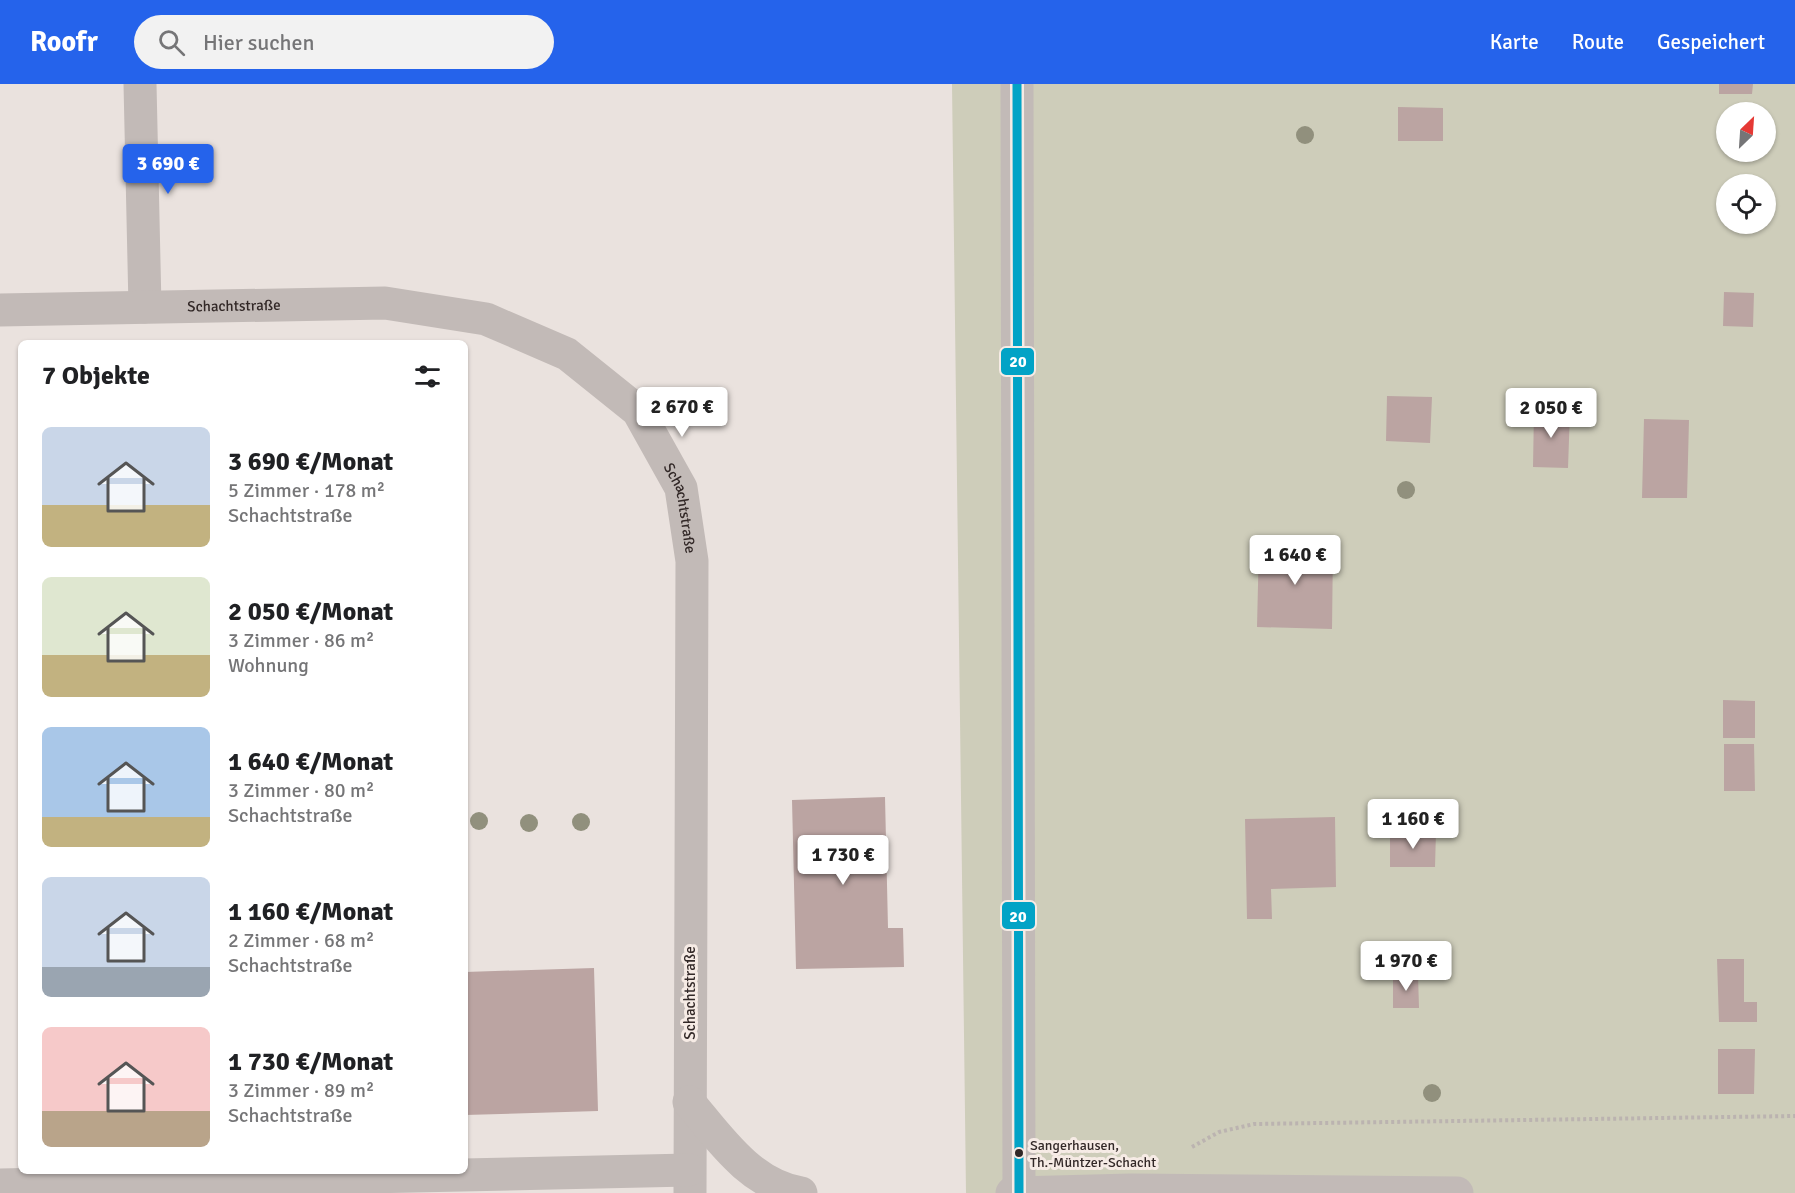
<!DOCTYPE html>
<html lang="de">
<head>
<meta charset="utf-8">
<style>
  body { margin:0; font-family:Signika,sans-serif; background:#f2f2f2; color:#202124; height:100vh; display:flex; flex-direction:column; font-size:22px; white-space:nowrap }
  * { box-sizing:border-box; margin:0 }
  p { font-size:20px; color:#757577 }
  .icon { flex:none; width:33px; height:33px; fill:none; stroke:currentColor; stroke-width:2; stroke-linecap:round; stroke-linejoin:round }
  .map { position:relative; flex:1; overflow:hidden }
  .panel { position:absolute; left:18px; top:256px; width:450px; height:834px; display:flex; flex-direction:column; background:#fff; border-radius:9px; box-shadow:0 2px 4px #0004 }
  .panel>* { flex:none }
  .needle { width:39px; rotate:25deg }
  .tools { position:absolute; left:1716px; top:18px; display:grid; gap:12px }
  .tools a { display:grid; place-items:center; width:60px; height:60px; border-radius:50%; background:#fff; box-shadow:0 2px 4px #0004; font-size:30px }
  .price { position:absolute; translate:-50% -51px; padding:0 14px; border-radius:6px; background:#fff; color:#222; font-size:20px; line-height:39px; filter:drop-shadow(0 2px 3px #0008) }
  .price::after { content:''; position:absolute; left:50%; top:36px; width:18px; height:14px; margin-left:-9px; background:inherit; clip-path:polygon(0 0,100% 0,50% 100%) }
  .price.selected { background:#2563eb; color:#fff }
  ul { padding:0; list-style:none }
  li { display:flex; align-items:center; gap:18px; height:150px; padding:0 24px }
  li span { display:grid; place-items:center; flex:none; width:168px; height:120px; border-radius:9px; color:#555 }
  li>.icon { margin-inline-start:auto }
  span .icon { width:72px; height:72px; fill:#fffc; stroke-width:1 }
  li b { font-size:26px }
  h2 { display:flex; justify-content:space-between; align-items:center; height:72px; padding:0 24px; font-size:26px }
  header { display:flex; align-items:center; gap:36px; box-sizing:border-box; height:84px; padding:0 30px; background:#2563eb; color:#fff }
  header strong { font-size:28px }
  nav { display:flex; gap:33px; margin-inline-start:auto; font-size:21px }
  .search { width:420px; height:54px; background:#f2f2f2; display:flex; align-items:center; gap:15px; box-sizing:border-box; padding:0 21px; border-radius:33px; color:#757577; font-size:22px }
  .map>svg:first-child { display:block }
  .green { fill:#cecdba; fill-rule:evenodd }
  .building { fill:#bba4a2 }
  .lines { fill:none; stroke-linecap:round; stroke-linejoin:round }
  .path { stroke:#bbb3b0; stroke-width:4; stroke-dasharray:3 3; stroke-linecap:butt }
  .street { stroke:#c2bab7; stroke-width:33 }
  .bus-1-casing { stroke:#f6ebe5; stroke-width:14 }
  .bus-1 { stroke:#02a3c6; stroke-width:9 }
  .tree { fill:#91907d }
  .bus-dot { fill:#322827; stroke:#f6ebe5; stroke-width:2 }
  .labels { text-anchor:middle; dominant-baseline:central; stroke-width:6; stroke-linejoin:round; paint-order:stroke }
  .bus-label { font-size:14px; fill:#322827; stroke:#f6ebe5; text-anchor:start }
  .street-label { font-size:15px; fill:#322827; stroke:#f6ebe5 }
  .line-badge { stroke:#f6ebe5; stroke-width:2 }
  .badge-label { font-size:16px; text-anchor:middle; font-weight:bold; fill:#fff }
</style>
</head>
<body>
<header>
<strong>Roofr</strong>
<div class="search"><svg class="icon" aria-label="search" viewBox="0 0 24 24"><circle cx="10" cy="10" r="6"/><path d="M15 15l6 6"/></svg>Hier suchen</div>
<nav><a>Karte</a><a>Route</a><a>Gespeichert</a></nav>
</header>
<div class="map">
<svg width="1795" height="1109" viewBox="0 0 1795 1109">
  <rect width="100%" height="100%" fill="#eae2de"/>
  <!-- green -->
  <path class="green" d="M952 0H1795V1109H966ZM1726 28H1766V68H1726ZM1726 100H1766V140H1726Z"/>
  <!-- building -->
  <path class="building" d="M1719 0H1753L1752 10H1719Z
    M1398 23 1443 24V57H1398Z
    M1724 208 1754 209 1753 243 1723 242Z
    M1387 312 1432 313 1430 359 1386 357Z
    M1534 326 1570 327 1568 384 1533 383Z
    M1644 335 1689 336 1687 414H1642Z
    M1259 459 1333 461 1332 545 1257 543Z
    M1723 616 1755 617V654H1723Z
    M1724 660H1754L1755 707H1724Z
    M885 713 888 844H903L904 883 796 885 792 716Z
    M1335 733 1336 803 1271 805 1272 835H1247L1245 735Z
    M1436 748 1435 783H1390V749Z
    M1717 875H1744V918H1757V938H1719Z
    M594 884 598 1027 465 1031V888Z
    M1393 891H1418L1419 924H1393Z
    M1718 965H1755L1754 1010H1718Z"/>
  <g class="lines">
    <!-- path -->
    <path class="path" d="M1192 1063 1219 1048 1254 1040 1795 1032"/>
    <!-- street -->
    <g class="street">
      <path d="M140 0 145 223"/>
      <path d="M1017 0 1019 1109"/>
      <path id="s1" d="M0 226 385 219 486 235 567 270 638 327 681 404 692 477 690 1109"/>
      <path d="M689 1018C720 1055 750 1100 801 1109"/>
      <path d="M0 1101 689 1086"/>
      <path d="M1012 1109 1131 1106 1457 1109"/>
    </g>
    <!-- bus-1 casing -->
    <g class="bus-1-casing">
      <path id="bus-1" d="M1017 0 1019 1109"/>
    </g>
    <!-- bus-1 -->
    <use href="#bus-1" class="bus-1"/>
  </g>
  <!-- trees -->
  <g class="tree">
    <circle cx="1305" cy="51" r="9"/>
    <circle cx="1406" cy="406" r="9"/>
    <circle cx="479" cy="737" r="9"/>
    <circle cx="581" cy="738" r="9"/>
    <circle cx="529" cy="739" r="9"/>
    <circle cx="1432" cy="1009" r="9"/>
  </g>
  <!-- markers -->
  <circle class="bus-dot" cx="1019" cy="1069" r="5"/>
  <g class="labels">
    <!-- bus labels -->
    <g class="bus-label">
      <text x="1030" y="1061">Sangerhausen,<tspan x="1030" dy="17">Th.-Müntzer-Schacht</tspan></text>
    </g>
    <!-- street labels -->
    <g class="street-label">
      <text stroke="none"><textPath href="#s1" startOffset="234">Schachtstraße</textPath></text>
      <text stroke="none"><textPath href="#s1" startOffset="774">Schachtstraße</textPath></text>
      <text transform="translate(690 909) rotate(-90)">Schachtstraße</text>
    </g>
  </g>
  <g class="line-badge">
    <rect x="1000" y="263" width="35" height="29" rx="6" fill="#02a3c6"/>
    <rect x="1001" y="817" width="35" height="29" rx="6" fill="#02a3c6"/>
  </g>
  <g class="badge-label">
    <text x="1018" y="283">20</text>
    <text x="1018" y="838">20</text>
  </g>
</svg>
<div class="tools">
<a><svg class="needle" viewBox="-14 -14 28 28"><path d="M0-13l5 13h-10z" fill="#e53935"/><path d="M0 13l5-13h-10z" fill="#757577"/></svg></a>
<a><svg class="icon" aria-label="locate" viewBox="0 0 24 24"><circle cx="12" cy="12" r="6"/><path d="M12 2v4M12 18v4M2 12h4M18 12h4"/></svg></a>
</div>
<b class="price selected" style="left:168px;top:111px">3 690 €</b>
<b class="price" style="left:682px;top:354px">2 670 €</b>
<b class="price" style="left:1551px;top:355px">2 050 €</b>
<b class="price" style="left:1295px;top:502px">1 640 €</b>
<b class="price" style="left:1413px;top:766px">1 160 €</b>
<b class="price" style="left:843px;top:802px">1 730 €</b>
<b class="price" style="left:1406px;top:908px">1 970 €</b>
<section class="panel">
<h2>7 Objekte<svg class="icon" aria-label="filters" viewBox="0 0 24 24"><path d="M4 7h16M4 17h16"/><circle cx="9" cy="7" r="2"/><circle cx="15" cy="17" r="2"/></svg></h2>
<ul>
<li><span style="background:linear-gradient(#c9d6e8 65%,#c2b280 0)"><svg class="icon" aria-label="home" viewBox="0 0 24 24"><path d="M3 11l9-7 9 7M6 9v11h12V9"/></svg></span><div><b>3 690 €/Monat</b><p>5 Zimmer · 178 m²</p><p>Schachtstraße</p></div></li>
<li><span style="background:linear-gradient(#dfe7d0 65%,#c2b280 0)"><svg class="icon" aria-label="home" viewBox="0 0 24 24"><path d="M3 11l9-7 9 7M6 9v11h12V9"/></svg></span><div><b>2 050 €/Monat</b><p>3 Zimmer · 86 m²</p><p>Wohnung</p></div></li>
<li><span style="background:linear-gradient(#a9c7e8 75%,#c2b280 0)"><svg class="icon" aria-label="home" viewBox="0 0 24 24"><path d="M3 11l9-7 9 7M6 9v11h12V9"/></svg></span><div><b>1 640 €/Monat</b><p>3 Zimmer · 80 m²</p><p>Schachtstraße</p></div></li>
<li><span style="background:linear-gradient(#c9d6e8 75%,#9aa5b1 0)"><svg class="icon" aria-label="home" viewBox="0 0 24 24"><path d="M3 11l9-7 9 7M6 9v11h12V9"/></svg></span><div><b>1 160 €/Monat</b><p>2 Zimmer · 68 m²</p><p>Schachtstraße</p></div></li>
<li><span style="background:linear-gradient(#f6c9c9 70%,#b9a48a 0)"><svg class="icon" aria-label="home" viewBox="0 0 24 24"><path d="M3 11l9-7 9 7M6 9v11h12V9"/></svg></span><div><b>1 730 €/Monat</b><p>3 Zimmer · 89 m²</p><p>Schachtstraße</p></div></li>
</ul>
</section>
</div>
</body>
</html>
